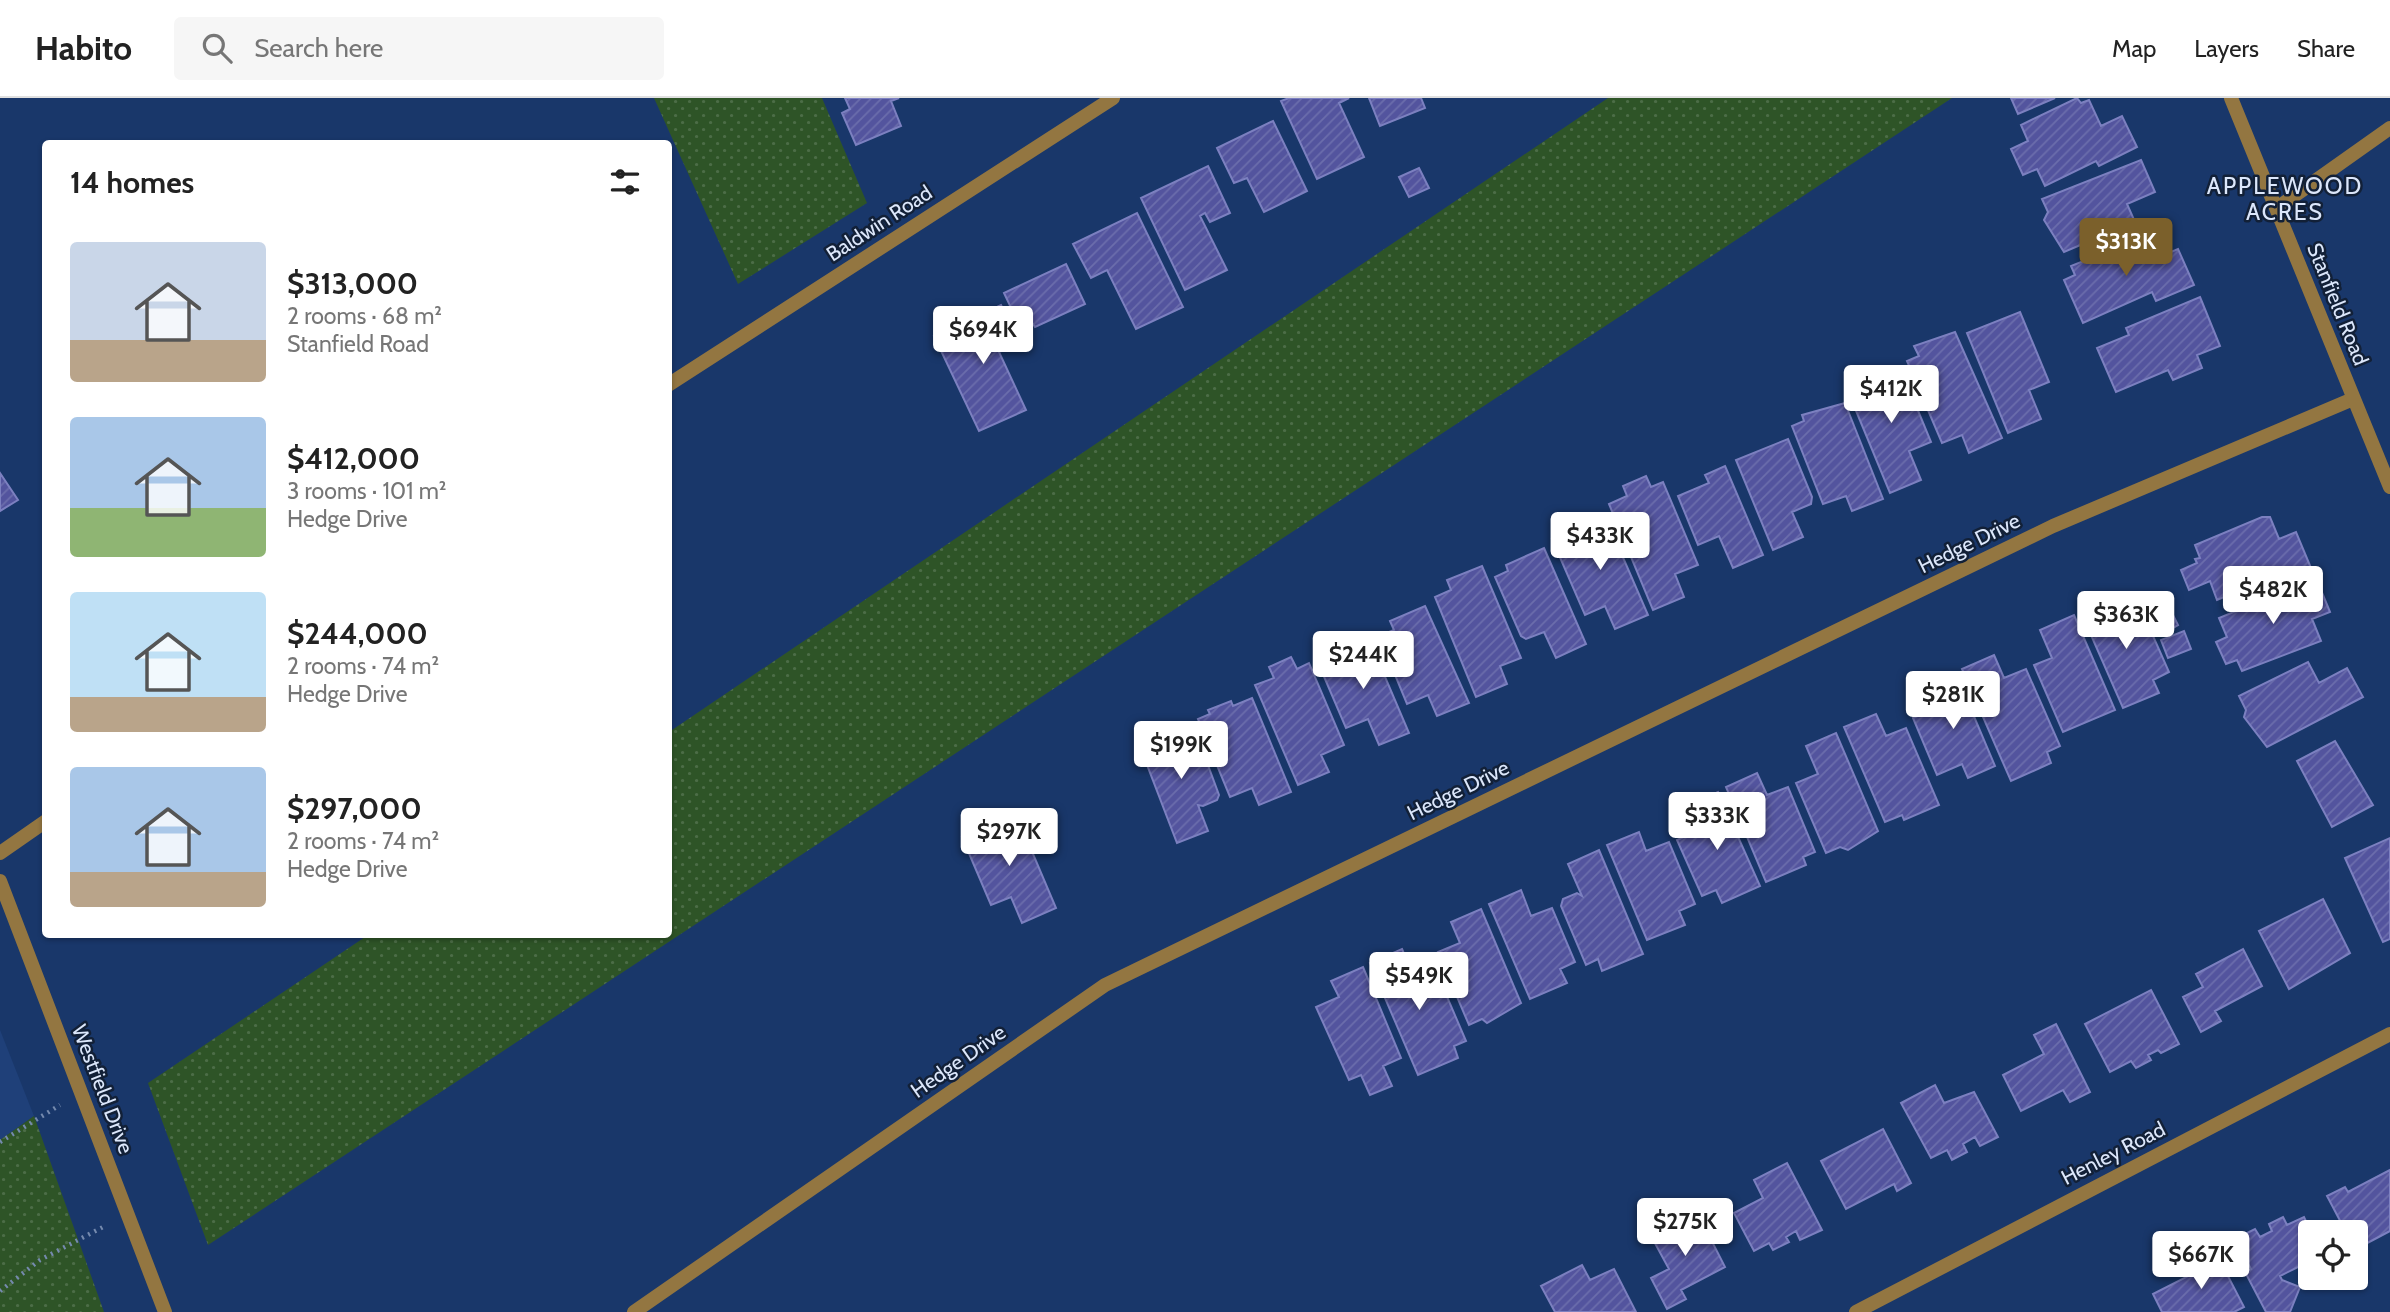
<!DOCTYPE html>
<html lang="en">
<head>
<meta charset="utf-8">
<style>
  body { margin:0; font-family:Cabin,sans-serif; background:#f6f6f6; color:#222; height:100vh; display:flex; flex-direction:column; font-size:26px; white-space:nowrap }
  * { box-sizing:border-box; margin:0 }
  p { font-size:23px; color:#767676 }
  .icon { flex:none; width:38px; height:38px; fill:none; stroke:currentColor; stroke-width:2; stroke-linecap:round; stroke-linejoin:round }
  .map { position:relative; flex:1; overflow:hidden }
  .panel { position:absolute; left:42px; top:42px; width:630px; height:798px; display:flex; flex-direction:column; background:#fff; border-radius:7px; box-shadow:0 2px 5px #0004 }
  .panel>* { flex:none }
  .controls { position:absolute; left:2298px; top:1122px; display:grid; gap:14px }
  .controls a { display:grid; place-items:center; width:70px; height:70px; border-radius:7px; background:#fff; box-shadow:0 2px 5px #0004; font-size:35px }
  .price { position:absolute; translate:-50% -60px; padding:0 16px; border-radius:7px; background:#fff; color:#222; font-size:23px; line-height:46px; filter:drop-shadow(0 2px 4px #0008) }
  .price::after { content:''; position:absolute; left:50%; top:42px; width:21px; height:16px; margin-left:-10px; background:inherit; clip-path:polygon(0 0,100% 0,50% 100%) }
  .price.on { background:#7b602b; color:#fff }
  ul { padding:0; list-style:none }
  li { display:flex; align-items:center; gap:21px; height:175px; padding:0 28px }
  li span { display:grid; place-items:center; flex:none; width:196px; height:140px; border-radius:7px; color:#555 }
  li>.icon { margin-inline-start:auto }
  span .icon { width:84px; height:84px; fill:#fffc; stroke-width:1 }
  li b { font-size:30px }
  h2 { display:flex; justify-content:space-between; align-items:center; height:84px; padding:0 28px; font-size:30px }
  header { display:flex; align-items:center; gap:42px; box-sizing:border-box; height:98px; padding:0 35px; background:#fff; border-bottom:2px solid #e0e0e0 }
  header strong { font-size:33px }
  nav { display:flex; gap:38px; margin-inline-start:auto; font-size:24px }
  .search { width:490px; height:63px; background:#f6f6f6; display:flex; align-items:center; gap:18px; box-sizing:border-box; padding:0 24px; border-radius:7px; color:#767676; font-size:26px }
  .map>svg:first-child { display:block }
  .built { fill:#1f4079 }
  .grass { fill:url(#grass-dots) }
  .building { fill:url(#building-hatch); stroke:#7c80c0; stroke-width:2 }
  .lines { fill:none; stroke-linecap:round; stroke-linejoin:round }
  .path { stroke:#758aae; stroke-width:4.5; stroke-dasharray:2 5; stroke-linecap:butt }
  .minor { stroke:#937641; stroke-width:14 }
  .tertiary { stroke:#937641; stroke-width:14 }
  .labels { text-anchor:middle; dominant-baseline:central; stroke-width:5; stroke-linejoin:round; paint-order:stroke }
  .street-label { font-size:21px; fill:#dce7fb; stroke:#122037 }
  .neighbourhood-label { font-size:23px; letter-spacing:2px; fill:#dce7fb; stroke:#122037 }
</style>
</head>
<body>
<header>
<strong>Habito</strong>
<div class="search"><svg class="icon" aria-label="search" viewBox="0 0 24 24"><circle cx="10" cy="10" r="6"/><path d="M15 15l6 6"/></svg>Search here</div>
<nav><a>Map</a><a>Layers</a><a>Share</a></nav>
</header>
<div class="map">
<svg width="2390" height="1214" viewBox="0 0 2390 1214">
  <defs>
    <pattern id="grass-dots" width="8" height="8" patternUnits="userSpaceOnUse" patternTransform="scale(1.75)"><rect width="8" height="8" fill="#2e5427"/><path d="M2 2h.1M6 6h.1" fill="none" stroke="#4c6d47" stroke-width="1.8" stroke-linecap="round"/></pattern>
    <pattern id="building-hatch" width="6" height="6" patternUnits="userSpaceOnUse" patternTransform="scale(1.75)"><rect width="6" height="6" fill="#53549e"/><path d="M-1 1l2-2M0 6l6-6M5 7l2-2" fill="none" stroke="#6b6dac"/></pattern>
  </defs>
  <rect width="100%" height="100%" fill="#19376a"/>
  <!-- built -->
  <path class="built" d="M0 932 34 1018 0 1042Z"/>
  <!-- grass -->
  <path class="grass" d="M654 0H822L867 105 738 186Z
    M1608 0H1952L208 1147 148 985 368 837 668 836 669 634Z
    M34 1018 104 1214H0V1042Z"/>
  <!-- building -->
  <path class="building" d="M845 0H899L891 3 901 28 856 47 842 15 850 11Z
    M1289 0H1349L1339 5 1364 59 1317 81 1281 3Z
    M1369 0H1421L1425 10 1380 28Z
    M2011 0H2055L2018 16Z
    M2077 0 2081 5 2089 2 2101 28 2122 18 2137 49 2099 68 2096 63 2045 88 2037 71 2023 77 2011 51 2028 43 2021 27Z
    M1273 23 1307 93 1264 114 1247 80 1234 85 1217 50Z
    M2141 62 2155 94 2127 106 2135 124 2064 154 2044 122 2048 114 2042 101Z
    M1208 68 1230 115 1210 124 1205 115 1200 118 1227 172 1185 192 1141 100Z
    M1419 70 1429 90 1409 99 1399 79Z
    M1137 115 1183 209 1136 231 1107 172 1091 180 1073 146Z
    M2151 136 2161 158 2178 151 2194 187 2156 203 2152 194 2083 225 2064 182 2075 177 2071 168Z
    M1066 166 1085 206 1035 229 1033 226 1021 231 1004 195Z
    M2200 199 2220 248 2197 257 2202 270 2173 282 2168 272 2116 294 2097 250 2129 237 2126 230Z
    M1001 207 1019 245 999 254 1026 312 979 333 934 238Z
    M2020 214 2049 284 2029 292 2041 321 2008 335 1967 235Z
    M1955 234 2002 340 1969 355 1962 337 1942 345 1907 263 1919 258 1914 248Z
    M1900 269 1931 344 1909 353 1921 382 1890 395 1847 291 1862 285 1865 277 1880 271 1888 274Z
    M1845 305 1883 401 1852 413 1846 398 1823 406 1792 328 1804 323 1802 317Z
    M1788 341 1812 399 1811 406 1792 414 1803 439 1773 452 1736 362Z
    M1725 368 1763 457 1733 470 1719 438 1698 447 1678 398 1709 385 1705 377Z
    M0 375 18 402 0 413Z
    M1646 378 1651 389 1663 384 1698 467 1675 476 1684 499 1653 512 1609 406 1627 398 1623 388Z
    M1605 418 1648 517 1615 531 1605 508 1585 517 1552 441 1565 436 1563 431 1585 422 1587 426Z
    M2262 419H2270L2279 441 2296 434 2311 470 2273 486 2271 480 2217 502 2210 483 2189 492 2181 472 2197 465 2195 461 2200 460 2195 447Z
    M1544 450 1586 546 1556 560 1544 534 1526 541 1521 538 1495 479 1508 473 1506 467Z
    M1482 468 1521 560 1500 568 1507 586 1476 599 1435 499 1451 492 1447 482Z
    M2316 480 2330 514 2312 521 2321 543 2242 573 2237 562 2226 566 2216 544 2227 539 2219 520Z
    M2112 498 2122 522 2142 513 2169 574 2153 582 2159 595 2123 610 2080 512Z
    M2166 503 2178 527 2166 534 2156 516 2160 514 2156 508Z
    M1425 508 1469 605 1437 618 1428 597 1407 606 1379 538 1394 532 1390 523Z
    M2074 517 2115 612 2063 634 2034 567 2052 560 2040 532Z
    M2184 533 2191 551 2168 560 2161 542Z
    M1368 539 1409 635 1379 647 1368 621 1346 630 1319 567 1331 561 1328 556Z
    M1994 557 2004 580 2026 571 2060 648 2047 654 2051 665 2011 683 1962 571Z
    M1291 559 1297 571 1309 565 1344 647 1321 657 1329 674 1298 687 1255 587 1274 580 1269 569Z
    M2308 564 2319 585 2347 570 2363 599 2267 649 2244 619 2246 612 2239 598Z
    M1956 576 1995 668 1968 680 1962 666 1937 677 1913 620 1934 611 1924 590Z
    M1252 600 1291 694 1259 707 1252 690 1230 699 1198 621 1210 616 1208 612 1231 603 1233 608Z
    M1876 616 1886 638 1906 630 1939 707 1904 722 1902 717 1885 724 1844 629Z
    M1178 632 1180 637 1195 632 1219 697 1217 702 1203 708 1198 707 1208 733 1177 745 1139 646Z
    M1836 635 1878 733 1848 752 1840 749 1826 755 1796 685 1818 676 1806 648Z
    M2335 643 2373 707 2332 729 2297 663Z
    M1757 675 1767 697 1788 689 1815 754 1803 759 1806 767 1766 784 1726 689Z
    M1718 694 1760 788 1722 805 1716 792 1702 798 1677 742 1699 732 1688 707Z
    M1016 716 1056 810 1022 825 1011 799 991 807 962 739Z
    M1639 734 1646 753 1669 744 1695 806 1679 813 1685 827 1647 842 1607 747Z
    M2390 740V841L2383 844 2345 760Z
    M1599 752 1643 856 1602 873 1598 861 1586 867 1561 808 1563 801 1577 795 1582 798 1568 766Z
    M1521 792 1531 818 1552 810 1575 864 1560 871 1567 885 1530 901 1489 806Z
    M2323 801 2350 855 2289 891 2259 833Z
    M1481 811 1521 905 1487 925 1482 921 1469 927 1438 854 1460 845 1451 824Z
    M1402 851 1415 882 1436 873 1466 943 1454 948 1458 960 1418 977 1370 865Z
    M2243 851 2262 888 2215 913 2221 923 2201 934 2183 899 2203 889 2196 876Z
    M1363 869 1401 960 1383 968 1392 988 1370 997 1361 977 1349 982 1316 909 1339 899 1331 883Z
    M2151 892 2179 946 2161 955 2158 952 2148 957 2151 962 2136 970 2131 963 2110 974 2085 926Z
    M2056 926 2090 994 2070 1004 2063 992 2021 1013 2003 977 2044 956 2034 937Z
    M1935 987 1944 1005 1974 994 1998 1039 1980 1048 1975 1039 1963 1046 1967 1054 1952 1062 1947 1052 1931 1060 1901 1005Z
    M1883 1031 1911 1085 1897 1093 1894 1086 1846 1111 1821 1063Z
    M1787 1065 1822 1132 1800 1142 1796 1133 1786 1139 1789 1144 1773 1152 1769 1145 1754 1153 1734 1115 1763 1100 1754 1082Z
    M2390 1072V1133L2356 1151V1134H2346L2327 1098 2345 1089 2348 1094Z
    M1697 1114 1725 1169 1681 1192 1686 1201 1667 1211 1651 1180 1669 1171 1651 1138Z
    M2283 1119 2287 1127 2304 1119 2311 1134 2310 1163 2280 1178 2282 1182 2300 1189 2290 1214H2266L2245 1174 2251 1171 2235 1141 2255 1131 2260 1139 2272 1133 2269 1126Z
    M2216 1155 2244 1209 2234 1214H2162L2153 1196 2202 1171 2199 1164Z
    M1582 1167 1590 1182 1614 1171 1636 1214H1555L1541 1188Z"/>
  <g class="lines">
    <!-- path -->
    <path class="path" d="M0 1044 60 1007
      M0 1193 40 1162 105 1128"/>
    <!-- minor -->
    <path class="minor" d="M2277 110 2390 30
      M668 287 1113 0
      M0 755 46 723
      M0 783 165 1214
      M634 1214 1105 887 2053 428 2353 301
      M1856 1214 2390 936"/>
    <!-- tertiary -->
    <path class="tertiary" d="M2231 0 2390 389"/>
  </g>
  <g class="labels">
    <!-- street labels -->
    <g class="street-label">
      <text transform="translate(879 125) rotate(-33)">Baldwin Road</text>
      <text transform="translate(2338 206) rotate(68)">Stanfield Road</text>
      <text transform="translate(1969 445) rotate(-26)">Hedge Drive</text>
      <text transform="translate(1458 692) rotate(-26)">Hedge Drive</text>
      <text transform="translate(958 963) rotate(-35)">Hedge Drive</text>
      <text transform="translate(103 991) rotate(69)">Westfield Drive</text>
      <text transform="translate(2113 1055) rotate(-27)">Henley Road</text>
    </g>
    <!-- neighbourhood labels -->
    <g class="neighbourhood-label">
      <text x="2285" y="88">APPLEWOOD<tspan x="2285" dy="26">ACRES</tspan></text>
    </g>
  </g>
</svg>
<div class="controls">
<a><svg class="icon" aria-label="locate" viewBox="0 0 24 24"><circle cx="12" cy="12" r="6"/><path d="M12 2v4M12 18v4M2 12h4M18 12h4"/></svg></a>
</div>
<b class="price on" style="left:2126px;top:180px">$313K</b>
<b class="price" style="left:983px;top:268px">$694K</b>
<b class="price" style="left:1891px;top:327px">$412K</b>
<b class="price" style="left:1600px;top:474px">$433K</b>
<b class="price" style="left:2273px;top:528px">$482K</b>
<b class="price" style="left:2126px;top:553px">$363K</b>
<b class="price" style="left:1363px;top:593px">$244K</b>
<b class="price" style="left:1953px;top:633px">$281K</b>
<b class="price" style="left:1181px;top:683px">$199K</b>
<b class="price" style="left:1717px;top:754px">$333K</b>
<b class="price" style="left:1009px;top:770px">$297K</b>
<b class="price" style="left:1419px;top:914px">$549K</b>
<b class="price" style="left:1685px;top:1160px">$275K</b>
<b class="price" style="left:2201px;top:1193px">$667K</b>
<section class="panel">
<h2>14 homes<svg class="icon" aria-label="filters" viewBox="0 0 24 24"><path d="M4 7h16M4 17h16"/><circle cx="9" cy="7" r="2"/><circle cx="15" cy="17" r="2"/></svg></h2>
<ul>
<li><span style="background:linear-gradient(#c9d6e8 70%,#b9a48a 0)"><svg class="icon" aria-label="home" viewBox="0 0 24 24"><path d="M3 11l9-7 9 7M6 9v11h12V9"/></svg></span><div><b>$313,000</b><p>2 rooms · 68 m²</p><p>Stanfield Road</p></div></li>
<li><span style="background:linear-gradient(#a9c7e8 65%,#8fb573 0)"><svg class="icon" aria-label="home" viewBox="0 0 24 24"><path d="M3 11l9-7 9 7M6 9v11h12V9"/></svg></span><div><b>$412,000</b><p>3 rooms · 101 m²</p><p>Hedge Drive</p></div></li>
<li><span style="background:linear-gradient(#bfe0f5 75%,#b9a48a 0)"><svg class="icon" aria-label="home" viewBox="0 0 24 24"><path d="M3 11l9-7 9 7M6 9v11h12V9"/></svg></span><div><b>$244,000</b><p>2 rooms · 74 m²</p><p>Hedge Drive</p></div></li>
<li><span style="background:linear-gradient(#a9c7e8 75%,#b9a48a 0)"><svg class="icon" aria-label="home" viewBox="0 0 24 24"><path d="M3 11l9-7 9 7M6 9v11h12V9"/></svg></span><div><b>$297,000</b><p>2 rooms · 74 m²</p><p>Hedge Drive</p></div></li>
</ul>
</section>
</div>
</body>
</html>
